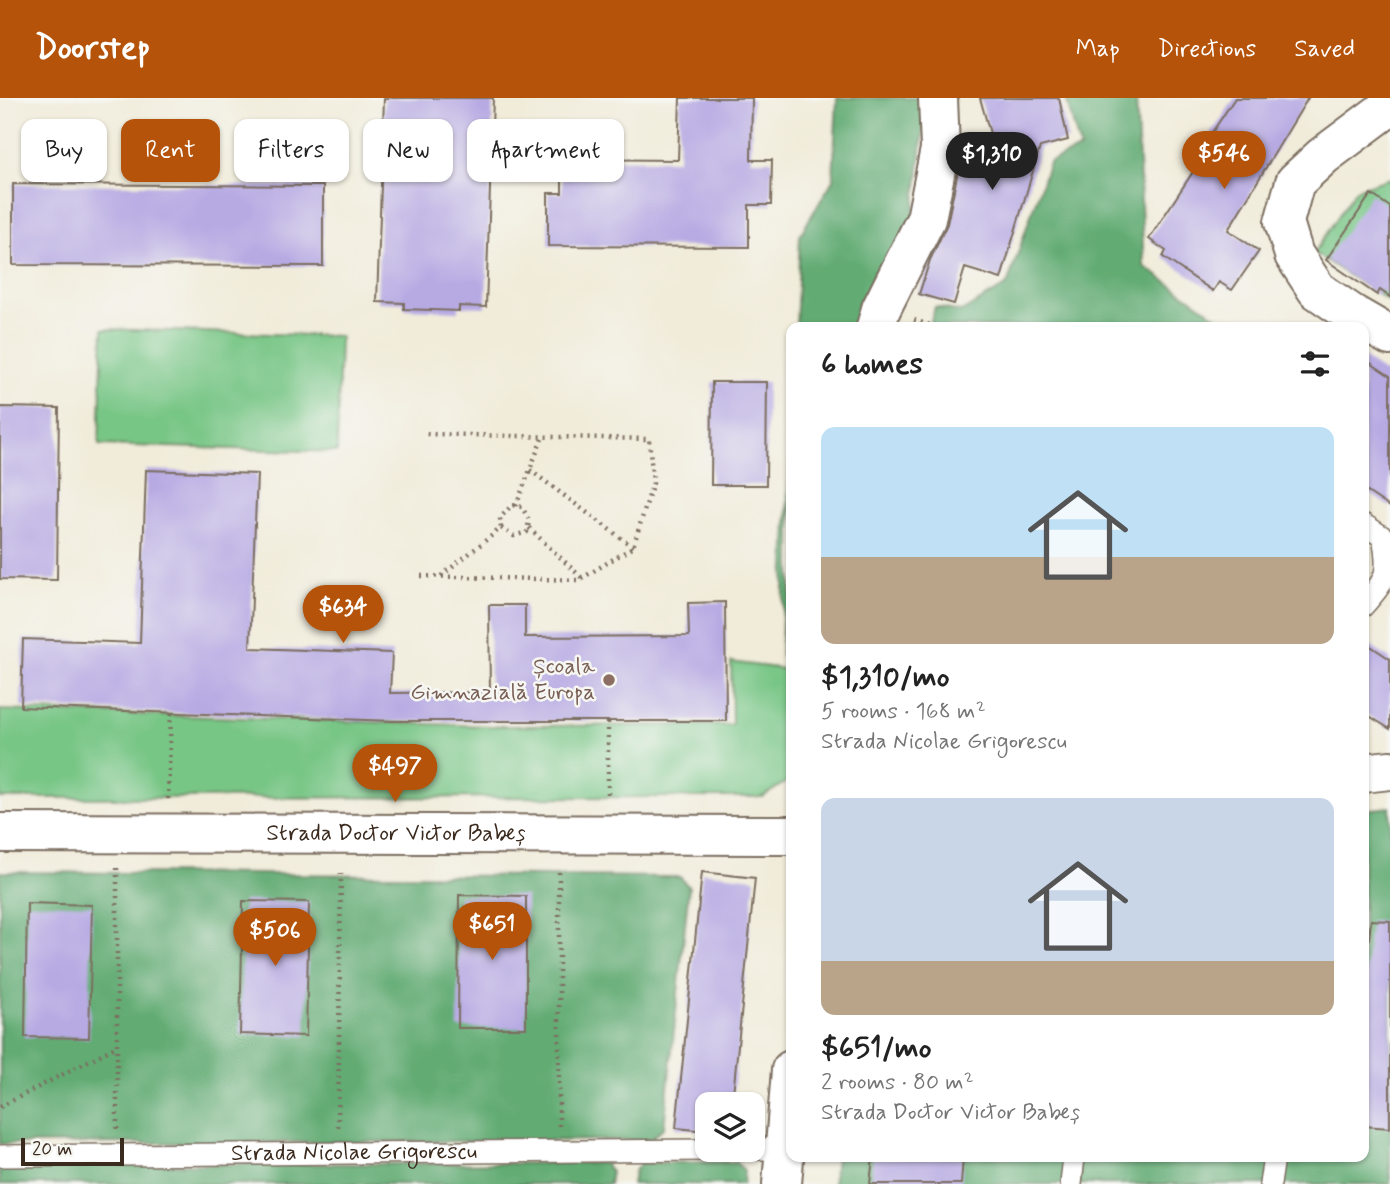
<!DOCTYPE html>
<html lang="en">
<head>
<meta charset="utf-8">
<style>
  body { margin:0; font-family:Mynerve,sans-serif; background:#f2f2f2; color:#222; height:100vh; display:flex; flex-direction:column; font-size:26px; white-space:nowrap }
  * { box-sizing:border-box; margin:0 }
  p { font-size:23px; color:#767676 }
  .icon { flex:none; width:38px; height:38px; fill:none; stroke:currentColor; stroke-width:2; stroke-linecap:round; stroke-linejoin:round }
  .map { position:relative; flex:1; overflow:hidden }
  .details { position:absolute; left:786px; top:224px; width:583px; height:840px; display:flex; flex-direction:column; background:#fff; border-radius:14px; box-shadow:0 2px 5px #0004 }
  .details>* { flex:none }
  .banner { position:absolute; left:21px; top:21px; width:660px; height:63px; display:flex; gap:14px }
  .tools { position:absolute; left:695px; top:994px; display:grid; gap:14px }
  .tools a { display:grid; place-items:center; width:70px; height:70px; border-radius:14px; background:#fff; box-shadow:0 2px 5px #0004; font-size:35px }
  .scale { position:absolute; left:21px; bottom:18px; width:103px; box-sizing:border-box; padding-left:7px; border:4px solid #3b2a1e; border-top:0; font-size:19px; line-height:24px; white-space:nowrap; color:#3b2a1e; -webkit-text-stroke:5px #f6f6f2; paint-order:stroke }
  .price { position:absolute; translate:-50% -60px; padding:0 16px; border-radius:24px; background:#b45309; color:#fff; font-size:23px; line-height:46px; filter:drop-shadow(0 2px 4px #0008) }
  .price::after { content:''; position:absolute; left:50%; top:42px; width:21px; height:16px; margin-left:-10px; background:inherit; clip-path:polygon(0 0,100% 0,50% 100%) }
  .price.selected { background:#222; color:#fff }
  ul { padding:0; list-style:none }
  li { display:grid; align-content:center; gap:14px; height:371px; padding:0 35px }
  li span { display:grid; place-items:center; height:217px; border-radius:14px; color:#555 }
  li>.icon { margin-inline-start:auto }
  span .icon { width:126px; height:126px; fill:#fffc; stroke-width:1 }
  li b { font-size:30px }
  h2 { display:flex; justify-content:space-between; align-items:center; height:84px; padding:0 35px; font-size:30px }
  .pill { padding:0 24px; border-radius:14px; background:#fff; box-shadow:0 2px 5px #0004; font-size:24px; line-height:63px }
  .pill.selected { background:#b45309; color:#fff }
  header { display:flex; align-items:center; gap:42px; box-sizing:border-box; height:98px; padding:0 35px; background:#b45309; color:#fff }
  header strong { font-size:33px }
  nav { display:flex; gap:38px; margin-inline-start:auto; font-size:24px }
  .map>svg:first-child { display:block }
  .green { fill:#78c686; stroke:#5a7852; stroke-width:2 }
  .forest { fill:#62ab73; stroke:#4e6a48; stroke-width:2 }
  .building { fill:#b7aae3 }
  .lines { fill:none; stroke-linecap:round; stroke-linejoin:round }
  .lane-casing { stroke:#7b6e60; stroke-width:24 }
  .street-casing { stroke:#7b6e60; stroke-width:42 }
  .secondary-casing { stroke:#7b6e60; stroke-width:42 }
  .path { stroke:#7b6e60; stroke-width:4.5; stroke-dasharray:2 5; stroke-linecap:butt }
  .lane { stroke:#fff; stroke-width:21 }
  .street { stroke:#fff; stroke-width:38 }
  .secondary { stroke:#fff; stroke-width:38 }
  .education-dot { fill:#8d6e63; stroke:#f6f6f2; stroke-width:2.5 }
  .labels { text-anchor:middle; dominant-baseline:central; stroke-width:5; stroke-linejoin:round; paint-order:stroke }
  .education-label { font-size:23px; fill:#785e54; stroke:#f6f6f2; text-anchor:end }
  .street-label { font-size:23px; fill:#3b2a1e; stroke:#f6f6f2 }
</style>
</head>
<body>
<header>
<strong>Doorstep</strong>
<nav><a>Map</a><a>Directions</a><a>Saved</a></nav>
</header>
<div class="map">
<svg width="1390" height="1086" viewBox="0 0 1390 1086">
  <rect width="100%" height="100%" fill="#f6f6f2"/>
  <filter id="ink" filterUnits="userSpaceOnUse"><feTurbulence type="fractalNoise" baseFrequency=".0143" numOctaves="2"/><feDisplacementMap in="SourceGraphic" scale="14" xChannelSelector="R" yChannelSelector="G"/><feConvolveMatrix kernelMatrix="1 2 1 2 8 2 1 2 1" color-interpolation-filters="sRGB"/></filter>
  <filter id="wash" filterUnits="userSpaceOnUse"><feTurbulence type="fractalNoise" baseFrequency=".00686" numOctaves="4" result="noise"/><feDisplacementMap in="SourceGraphic" scale="28" xChannelSelector="R" yChannelSelector="G"/><feGaussianBlur stdDeviation="1.57" result="paint"/><feColorMatrix in="noise" values="0 0 0 0 0 0 0 0 0 0 0 0 0 0 0 0 0 1.4 0 .05"/><feComposite in="paint" operator="in"/></filter>
  <g filter="url(#wash)">
    <rect width="100%" height="100%" fill="#f1ecda"/>
    <!-- green -->
    <path class="green" d="M1390 80V204L1314 155 1356 91Z
      M103 231 340 238 337 354 99 347Z
      M731 564 791 572V681L762 699 0 700V612L491 628 732 627Z"/>
    <!-- forest -->
    <path class="forest" d="M837 0H927L914 116 862 229H796L800 137 833 82Z
      M1066 0H1136L1144 168 1232 229H929L935 209 961 214 1007 187 1049 64 1080 51Z
      M791 337V563L781 557Z
      M1390 709V1086H833L836 1059H1363V712Z
      M0 774 680 779 689 789 664 1029 650 1042 0 1046Z
      M735 1064 744 1072 743 1086H632L634 1074 641 1065Z
      M604 1065 611 1073 609 1086H0V1067Z"/>
    <g id="blocks">
      <!-- building -->
      <path class="building" d="M384 0H493L486 209 459 208V213L404 211V205L377 204Z
        M680 0H752L751 62H772L771 107H749V149L548 148V95H562V61L678 62Z
        M980 0H1059L1068 42 1040 49 1001 181 965 170 954 206 919 196 930 162 947 126 958 73 967 45 995 53Z
        M1235 0H1308L1228 132 1259 153 1232 192 1219 184 1213 193 1163 159 1166 153 1149 141 1202 60 1197 57Z
        M13 86 323 88V168L13 167Z
        M1371 96 1390 109V199L1380 192 1377 197 1326 162Z
        M1363 260 1390 278V409L1363 391Z
        M712 284H767L766 387H711Z
        M0 309 59 310 57 482 0 481Z
        M146 372 257 376 250 550 392 555 390 595 490 594 489 507H525V539L689 538 688 505 725 504 726 623H393L21 609 23 541 140 545Z
        M1363 543 1390 561V631L1363 614Z
        M702 774 755 780 732 1006H707V1033L676 1030Z
        M459 797 526 798V930H458Z
        M243 803 309 804 306 938 240 936Z
        M27 805 92 807 89 940 25 939Z
        M1371 822 1390 823V1030L1363 1028V896Z
        M873 1059H963L961 1086H870Z"/>
    </g>
  </g>
  <g filter="url(#ink)">
    <use href="#blocks" fill-opacity="0" stroke="#7b6e60" stroke-width="2"/>
    <g class="lines">
      <!-- lane casing -->
      <g class="lane-casing">
        <g id="lane">
          <path d="M1363 426 1383 439C1390 475 1387 481 1363 508"/>
          <path d="M752 1051H785"/>
          <path id="s1" d="M0 1058 707 1052"/>
          <path d="M1071 1086 1074 1059"/>
          <path d="M1270 1086 1274 1059"/>
        </g>
      </g>
      <!-- street casing -->
      <g class="street-casing">
        <g id="street">
          <path d="M1390 8 1323 58 1295 84 1284 124 1294 157 1317 192 1352 216 1390 238"/>
          <path d="M1363 675 1390 672"/>
          <path id="s2" d="M0 735 791 737"/>
        </g>
      </g>
      <!-- secondary casing -->
      <g class="secondary-casing">
        <path id="secondary" d="M876 229 881 211 926 121 940 51 938 0
          M782 1086 791 972"/>
      </g>
      <!-- path -->
      <path class="path" d="M914 222 937 229
        M530 372 633 449
        M516 408 543 338
        M529 430 582 480
        M421 478 579 482 633 449 653 385 649 341 426 336
        M441 478 501 430 514 438 527 434 529 422 522 409 512 407 500 420 501 430
        M608 624V700
        M168 701 171 615
        M117 770V1031
        M0 1009 117 948
        M559 1028V770
        M338 1029 341 772"/>
      <!-- lane -->
      <use href="#lane" class="lane"/>
      <!-- street -->
      <use href="#street" class="street"/>
      <!-- secondary -->
      <use href="#secondary" class="secondary"/>
    </g>
  </g>
  <!-- markers -->
  <circle class="education-dot" cx="609" cy="582" r="7"/>
  <g class="labels">
    <!-- education labels -->
    <g class="education-label">
      <text x="595" y="569">Școala<tspan x="595" dy="26">Gimnazială Europa</tspan></text>
    </g>
    <!-- street labels -->
    <g class="street-label">
      <text stroke="none"><textPath href="#s2" startOffset="396">Strada Doctor Victor Babeș</textPath></text>
      <text stroke="none"><textPath href="#s1" startOffset="354">Strada Nicolae Grigorescu</textPath></text>
    </g>
  </g>
</svg>
<div class="tools">
<a><svg class="icon" aria-label="layers" viewBox="0 0 24 24"><path d="M12 4l9 5-9 5-9-5zM3 14l9 5 9-5"/></svg></a>
</div>
<div class="scale">20 m</div>
<b class="price" style="left:1224px;top:93px">$546</b>
<b class="price selected" style="left:992px;top:94px">$1,310</b>
<b class="price" style="left:343px;top:547px">$634</b>
<b class="price" style="left:395px;top:706px">$497</b>
<b class="price" style="left:492px;top:864px">$651</b>
<b class="price" style="left:275px;top:870px">$506</b>
<div class="banner">
<a class="pill">Buy</a>
<a class="pill selected">Rent</a>
<a class="pill">Filters</a>
<a class="pill">New</a>
<a class="pill">Apartment</a>
</div>
<section class="details">
<h2>6 homes<svg class="icon" aria-label="filters" viewBox="0 0 24 24"><path d="M4 7h16M4 17h16"/><circle cx="9" cy="7" r="2"/><circle cx="15" cy="17" r="2"/></svg></h2>
<ul>
<li><span style="background:linear-gradient(#bfe0f5 60%,#b9a48a 0)"><svg class="icon" aria-label="home" viewBox="0 0 24 24"><path d="M3 11l9-7 9 7M6 9v11h12V9"/></svg></span><div><b>$1,310/mo</b><p>5 rooms · 168 m²</p><p>Strada Nicolae Grigorescu</p></div></li>
<li><span style="background:linear-gradient(#c9d6e8 75%,#b9a48a 0)"><svg class="icon" aria-label="home" viewBox="0 0 24 24"><path d="M3 11l9-7 9 7M6 9v11h12V9"/></svg></span><div><b>$651/mo</b><p>2 rooms · 80 m²</p><p>Strada Doctor Victor Babeș</p></div></li>
</ul>
</section>
</div>
</body>
</html>
